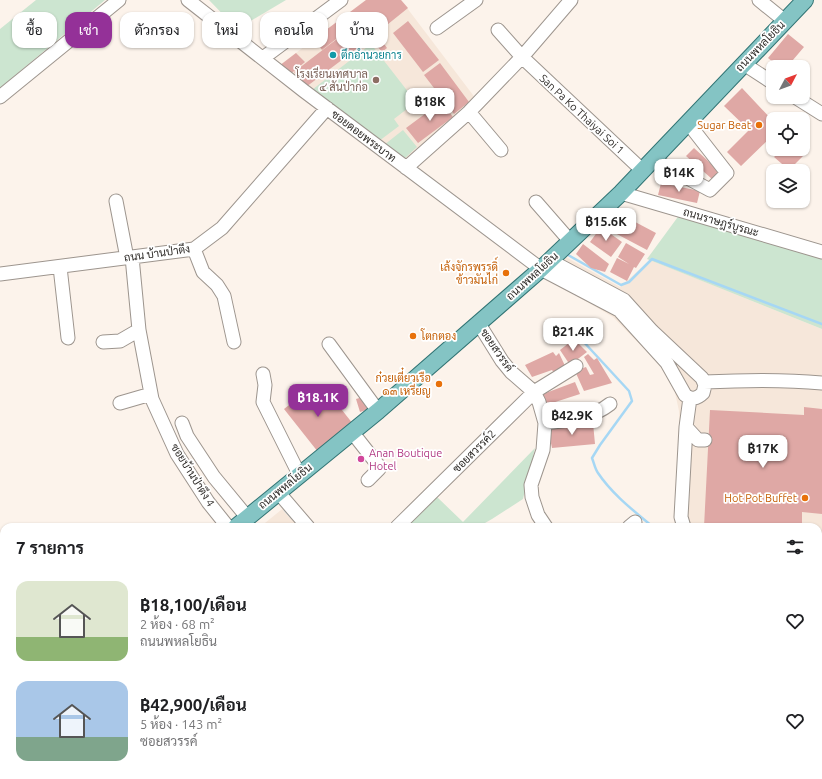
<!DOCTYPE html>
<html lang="th">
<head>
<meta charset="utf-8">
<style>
  body { margin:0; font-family:Ubuntu,Sarabun,sans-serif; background:#f6f6f6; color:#202124; height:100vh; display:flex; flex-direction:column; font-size:15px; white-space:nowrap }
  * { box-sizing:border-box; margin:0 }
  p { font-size:13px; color:#757577 }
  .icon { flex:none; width:22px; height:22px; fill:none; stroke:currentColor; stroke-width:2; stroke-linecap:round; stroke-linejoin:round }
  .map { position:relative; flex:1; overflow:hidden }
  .panel { position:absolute; left:0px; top:523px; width:822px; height:256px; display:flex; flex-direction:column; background:#fff; border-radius:12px 12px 0 0; box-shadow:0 1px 3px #0004 }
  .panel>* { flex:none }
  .banner { position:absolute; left:12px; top:12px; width:400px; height:36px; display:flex; gap:8px }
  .needle { width:26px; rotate:49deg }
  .controls { position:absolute; left:766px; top:60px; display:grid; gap:8px }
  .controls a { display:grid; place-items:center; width:44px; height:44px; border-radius:8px; background:#fff; box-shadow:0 1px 3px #0004; font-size:20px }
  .price { position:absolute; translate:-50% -34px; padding:0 9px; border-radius:8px; background:#fff; color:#222; font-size:13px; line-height:26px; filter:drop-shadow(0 1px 2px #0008) }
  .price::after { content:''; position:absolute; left:50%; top:24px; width:12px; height:9px; margin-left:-6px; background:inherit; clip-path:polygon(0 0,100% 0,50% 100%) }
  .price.current { background:#943198; color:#fff }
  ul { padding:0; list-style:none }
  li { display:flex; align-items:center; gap:12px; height:100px; padding:0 16px }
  li span { display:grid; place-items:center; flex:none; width:112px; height:80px; border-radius:12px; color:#555 }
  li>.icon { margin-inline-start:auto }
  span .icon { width:48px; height:48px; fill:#fffc; stroke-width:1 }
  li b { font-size:17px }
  h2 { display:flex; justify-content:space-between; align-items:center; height:48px; padding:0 16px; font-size:17px }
  .tag { padding:0 14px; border-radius:12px; background:#fff; box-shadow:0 1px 3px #0004; font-size:14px; line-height:36px }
  .tag.current { background:#943198; color:#fff }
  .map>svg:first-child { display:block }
  .built { fill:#f6e7da }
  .green { fill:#cce5d0 }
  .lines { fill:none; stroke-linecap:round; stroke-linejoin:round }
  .stream { stroke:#a6d7f4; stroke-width:2.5 }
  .building { fill:#dfa8a5 }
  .minor-casing { stroke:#9d958e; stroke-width:15 }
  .major-casing { stroke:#317474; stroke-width:18 }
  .minor { stroke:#fff; stroke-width:13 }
  .major { stroke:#84c4c4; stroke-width:16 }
  .culture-dot { fill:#0f9aa8; stroke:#fff; stroke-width:1.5 }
  .education-dot { fill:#8d6e63; stroke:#fff; stroke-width:1.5 }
  .food-dot { fill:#e8710a; stroke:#fff; stroke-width:1.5 }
  .hotel-dot { fill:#d1479c; stroke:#fff; stroke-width:1.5 }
  .labels { text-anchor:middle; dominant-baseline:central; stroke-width:3.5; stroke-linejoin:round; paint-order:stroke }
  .street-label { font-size:11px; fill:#2e2b28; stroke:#fff }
  .culture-label { font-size:11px; fill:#0d838f; stroke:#fff; text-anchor:start }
  .education-label { font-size:11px; fill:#785e54; stroke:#fff; text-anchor:end }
  .food-label { font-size:11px; fill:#c56008; stroke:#fff; text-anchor:end }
  .hotel-label { font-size:11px; fill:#b23c85; stroke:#fff; text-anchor:start }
</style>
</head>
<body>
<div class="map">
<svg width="822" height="779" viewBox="0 0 822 779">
  <rect width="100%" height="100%" fill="#fcf3eb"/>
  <!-- built -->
  <path class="built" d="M366 0H401L476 99 410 161 400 163 276 68Z
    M562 255 620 287 650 260 822 329V671L818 666V527H683L679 411 674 388 663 368 613 317 546 278Z
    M286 506 306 527H260Z
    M0 571 4 575V698L0 701Z
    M301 775H565L568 779H306Z"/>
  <!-- green -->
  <path class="green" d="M36 0H105L0 88V29Z
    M209 0H286L237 29Z
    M371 44 416 102 394 119 399 126 375 144 308 93Z
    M403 130 417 147 403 160 384 145Z
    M680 214 822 256V329L647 259Z
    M535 448 523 499 492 519 478 527H405L437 497 463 522Z
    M565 775H657L661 779H568Z"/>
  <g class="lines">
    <!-- stream -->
    <path class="stream" d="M568 255 621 285 629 282 652 259 822 324
      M569 326 629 391 632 401 600 445 592 458C594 463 595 469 598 473 612 494 634 511 653 527
      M285 510 292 518
      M579 775 581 779"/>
  </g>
  <!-- building -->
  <path class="building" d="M366 0H401L408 8 372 37 359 21 322 50 314 39Z
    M408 21 439 60 423 72 393 33Z
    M359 22 371 38 306 87 294 72Z
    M788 34 804 47 787 67H779L768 58Z
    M382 41 387 48 382 52 376 45Z
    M296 53 305 62 288 76 279 66Z
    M440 63 469 102 454 114 424 75Z
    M742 88 773 121V135L741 166 727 152 749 130 724 106Z
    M441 102 453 117 418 143 406 128Z
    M694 148 719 171 712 179 686 156Z
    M783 149H797L803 156 789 170 774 157Z
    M661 183 700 191 697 203 658 195Z
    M622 215 656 233 647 250 613 232Z
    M601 227 622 242 611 257 590 242Z
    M626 243 645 254 636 268 634 267 627 281 610 272 617 258 629 264 618 257Z
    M583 244 609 264 605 272 591 268 576 254Z
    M574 339 587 352 570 365 560 350Z
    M553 352 556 356 559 353 566 368 556 375 552 370 532 377 525 365Z
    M588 354 594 360 597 358 612 383 584 391 575 371 586 367 590 375 594 374 584 357Z
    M575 382 580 394 546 405 543 394Z
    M312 387 323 401 331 396 353 424 318 452 284 409Z
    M363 397 373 408 360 412 356 399Z
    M804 407 822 409V514L802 512V526L801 527H704L710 410 804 415Z
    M593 423 595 444 552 448 548 429Z
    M822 685V774L815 778 813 775H818V689Z
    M324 775H380L375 779H327Z
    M400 775H459L462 779H396Z
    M481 775H556L551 779H484Z"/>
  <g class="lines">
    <!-- minor casing -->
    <g class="minor-casing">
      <path id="minor" d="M188 0 304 91 541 269 619 310 667 363 685 395C691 400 697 399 703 393L705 385 702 378 652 331 624 300 551 261
        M759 0 785 21
        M437 28 476 0
        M498 30 522 57 642 170
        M263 58 341 0
        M744 64 773 83
        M0 97 119 0
        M795 97 822 114
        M469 112 501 150
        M652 159 710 190 727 173 688 123
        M406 168 469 112 522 57 571 0
        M621 193 822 252
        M116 201 127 258
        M536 202 570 241
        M194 249 203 272 217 285 224 296 234 342
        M132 257 139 330 152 399 177 454 208 502 228 527
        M60 267 68 338
        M0 274 194 249 222 228 327 108
        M479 324 502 361 511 372 534 392 539 402 545 423 543 450 531 485 532 497 538 515 546 527
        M103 342 120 341 139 330
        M329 344 378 411
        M263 374 265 385 263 402 299 474
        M704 382C744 380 782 379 822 383
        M120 403 151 394
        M182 423 187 436 214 477 247 517
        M545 423C568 420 591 419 610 404
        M686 427 698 440H705
        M352 432 378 465 379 469 368 480
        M278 492 308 527
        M397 527 534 392 576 366
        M629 527 635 522
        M684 527 681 517 686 427 690 398
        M0 577 4 581
        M818 583 822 587
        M818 616 822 619
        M0 640 4 644
        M818 645 822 649
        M0 675 4 680
        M472 775 476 779
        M807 775 810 779"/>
    </g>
    <!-- major casing -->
    <g class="major-casing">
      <path id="major" d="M236 527 378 411 541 269 621 193 805 0
        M0 721 4 718"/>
    </g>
    <!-- minor -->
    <use href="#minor" class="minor"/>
    <!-- major -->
    <use href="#major" class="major"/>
  </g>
  <!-- markers -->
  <circle class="culture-dot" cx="333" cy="55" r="4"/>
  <circle class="education-dot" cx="376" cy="80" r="4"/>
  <g class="food-dot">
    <circle cx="759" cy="125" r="4"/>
    <circle cx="506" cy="273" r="4"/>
    <circle cx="413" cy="336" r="4"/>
    <circle cx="439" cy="384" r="4"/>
    <circle cx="805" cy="498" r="4"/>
  </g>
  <circle class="hotel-dot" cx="361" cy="459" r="4"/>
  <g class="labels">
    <!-- street labels -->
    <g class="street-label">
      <text transform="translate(760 46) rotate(-46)">ถนนพหลโยธิน</text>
      <text transform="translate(582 114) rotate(43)">San Pa Ko Thaiyai Soi 1</text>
      <text transform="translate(364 136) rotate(37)">ซอยดอยพระบาท</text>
      <text transform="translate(721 222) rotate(16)">ถนนราษฎร์บูรณะ</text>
      <text transform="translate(157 253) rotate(-8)">ถนน บ้านป่าตึง</text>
      <text transform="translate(532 276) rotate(-42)">ถนนพหลโยธิน</text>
      <text transform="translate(497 350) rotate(56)">ซอยสวรรค์</text>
      <text transform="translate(474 451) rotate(-45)">ซอยสวรรค์2</text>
      <text transform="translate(193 475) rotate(58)">ซอยบ้านป่าตึง 4</text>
      <text transform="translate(285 486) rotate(-39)">ถนนพหลโยธิน</text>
    </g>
    <!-- culture labels -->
    <g class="culture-label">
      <text x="341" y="55">ตึกอำนวยการ</text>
    </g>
    <!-- education labels -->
    <g class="education-label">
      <text x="368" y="74">โรงเรียนเทศบาล<tspan x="368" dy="13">๔ สันป่าก่อ</tspan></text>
    </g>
    <!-- food labels -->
    <g class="food-label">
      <text x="751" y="125">Sugar Beat</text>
      <text x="498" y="267">เล้งจักรพรรดิ์<tspan x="498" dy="13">ข้าวมันไก่</tspan></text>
      <text x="421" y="336" text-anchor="start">โตกตอง</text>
      <text x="431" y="378">ก๋วยเตี๋ยวเรือ<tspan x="431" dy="13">๑๓ เหรียญ</tspan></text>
      <text x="797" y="498">Hot Pot Buffet</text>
    </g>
    <!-- hotel labels -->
    <g class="hotel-label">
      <text x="369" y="453">Anan Boutique<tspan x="369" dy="13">Hotel</tspan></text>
    </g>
  </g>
</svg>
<div class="controls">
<a><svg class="needle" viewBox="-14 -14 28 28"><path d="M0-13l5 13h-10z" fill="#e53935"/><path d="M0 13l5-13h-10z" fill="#757577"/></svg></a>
<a><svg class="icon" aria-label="locate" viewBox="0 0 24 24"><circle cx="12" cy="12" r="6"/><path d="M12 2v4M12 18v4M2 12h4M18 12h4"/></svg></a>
<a><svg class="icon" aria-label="layers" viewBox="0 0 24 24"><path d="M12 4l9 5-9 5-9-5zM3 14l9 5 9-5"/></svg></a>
</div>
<b class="price" style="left:430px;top:122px">฿18K</b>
<b class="price" style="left:679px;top:193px">฿14K</b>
<b class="price" style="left:606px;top:242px">฿15.6K</b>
<b class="price" style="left:573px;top:352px">฿21.4K</b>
<b class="price current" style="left:318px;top:418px">฿18.1K</b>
<b class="price" style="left:572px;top:436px">฿42.9K</b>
<b class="price" style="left:763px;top:469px">฿17K</b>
<div class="banner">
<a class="tag">ซื้อ</a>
<a class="tag current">เช่า</a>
<a class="tag">ตัวกรอง</a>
<a class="tag">ใหม่</a>
<a class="tag">คอนโด</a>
<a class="tag">บ้าน</a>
</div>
<section class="panel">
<h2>7 รายการ<svg class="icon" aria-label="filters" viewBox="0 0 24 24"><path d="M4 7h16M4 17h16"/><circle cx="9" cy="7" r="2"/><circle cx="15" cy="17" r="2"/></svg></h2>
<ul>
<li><span style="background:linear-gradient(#dfe7d0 70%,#8fb573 0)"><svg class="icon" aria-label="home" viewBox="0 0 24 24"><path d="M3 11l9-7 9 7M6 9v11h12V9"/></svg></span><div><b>฿18,100/เดือน</b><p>2 ห้อง · 68 m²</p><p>ถนนพหลโยธิน</p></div><svg class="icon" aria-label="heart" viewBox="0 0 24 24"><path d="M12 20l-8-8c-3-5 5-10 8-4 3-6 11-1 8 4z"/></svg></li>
<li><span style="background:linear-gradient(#a9c7e8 70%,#7fa58c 0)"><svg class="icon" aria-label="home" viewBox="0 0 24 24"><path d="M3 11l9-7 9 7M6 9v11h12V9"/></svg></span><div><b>฿42,900/เดือน</b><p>5 ห้อง · 143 m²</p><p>ซอยสวรรค์</p></div><svg class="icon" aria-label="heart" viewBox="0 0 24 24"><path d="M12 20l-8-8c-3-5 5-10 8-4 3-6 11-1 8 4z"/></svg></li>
</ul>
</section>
</div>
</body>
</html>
